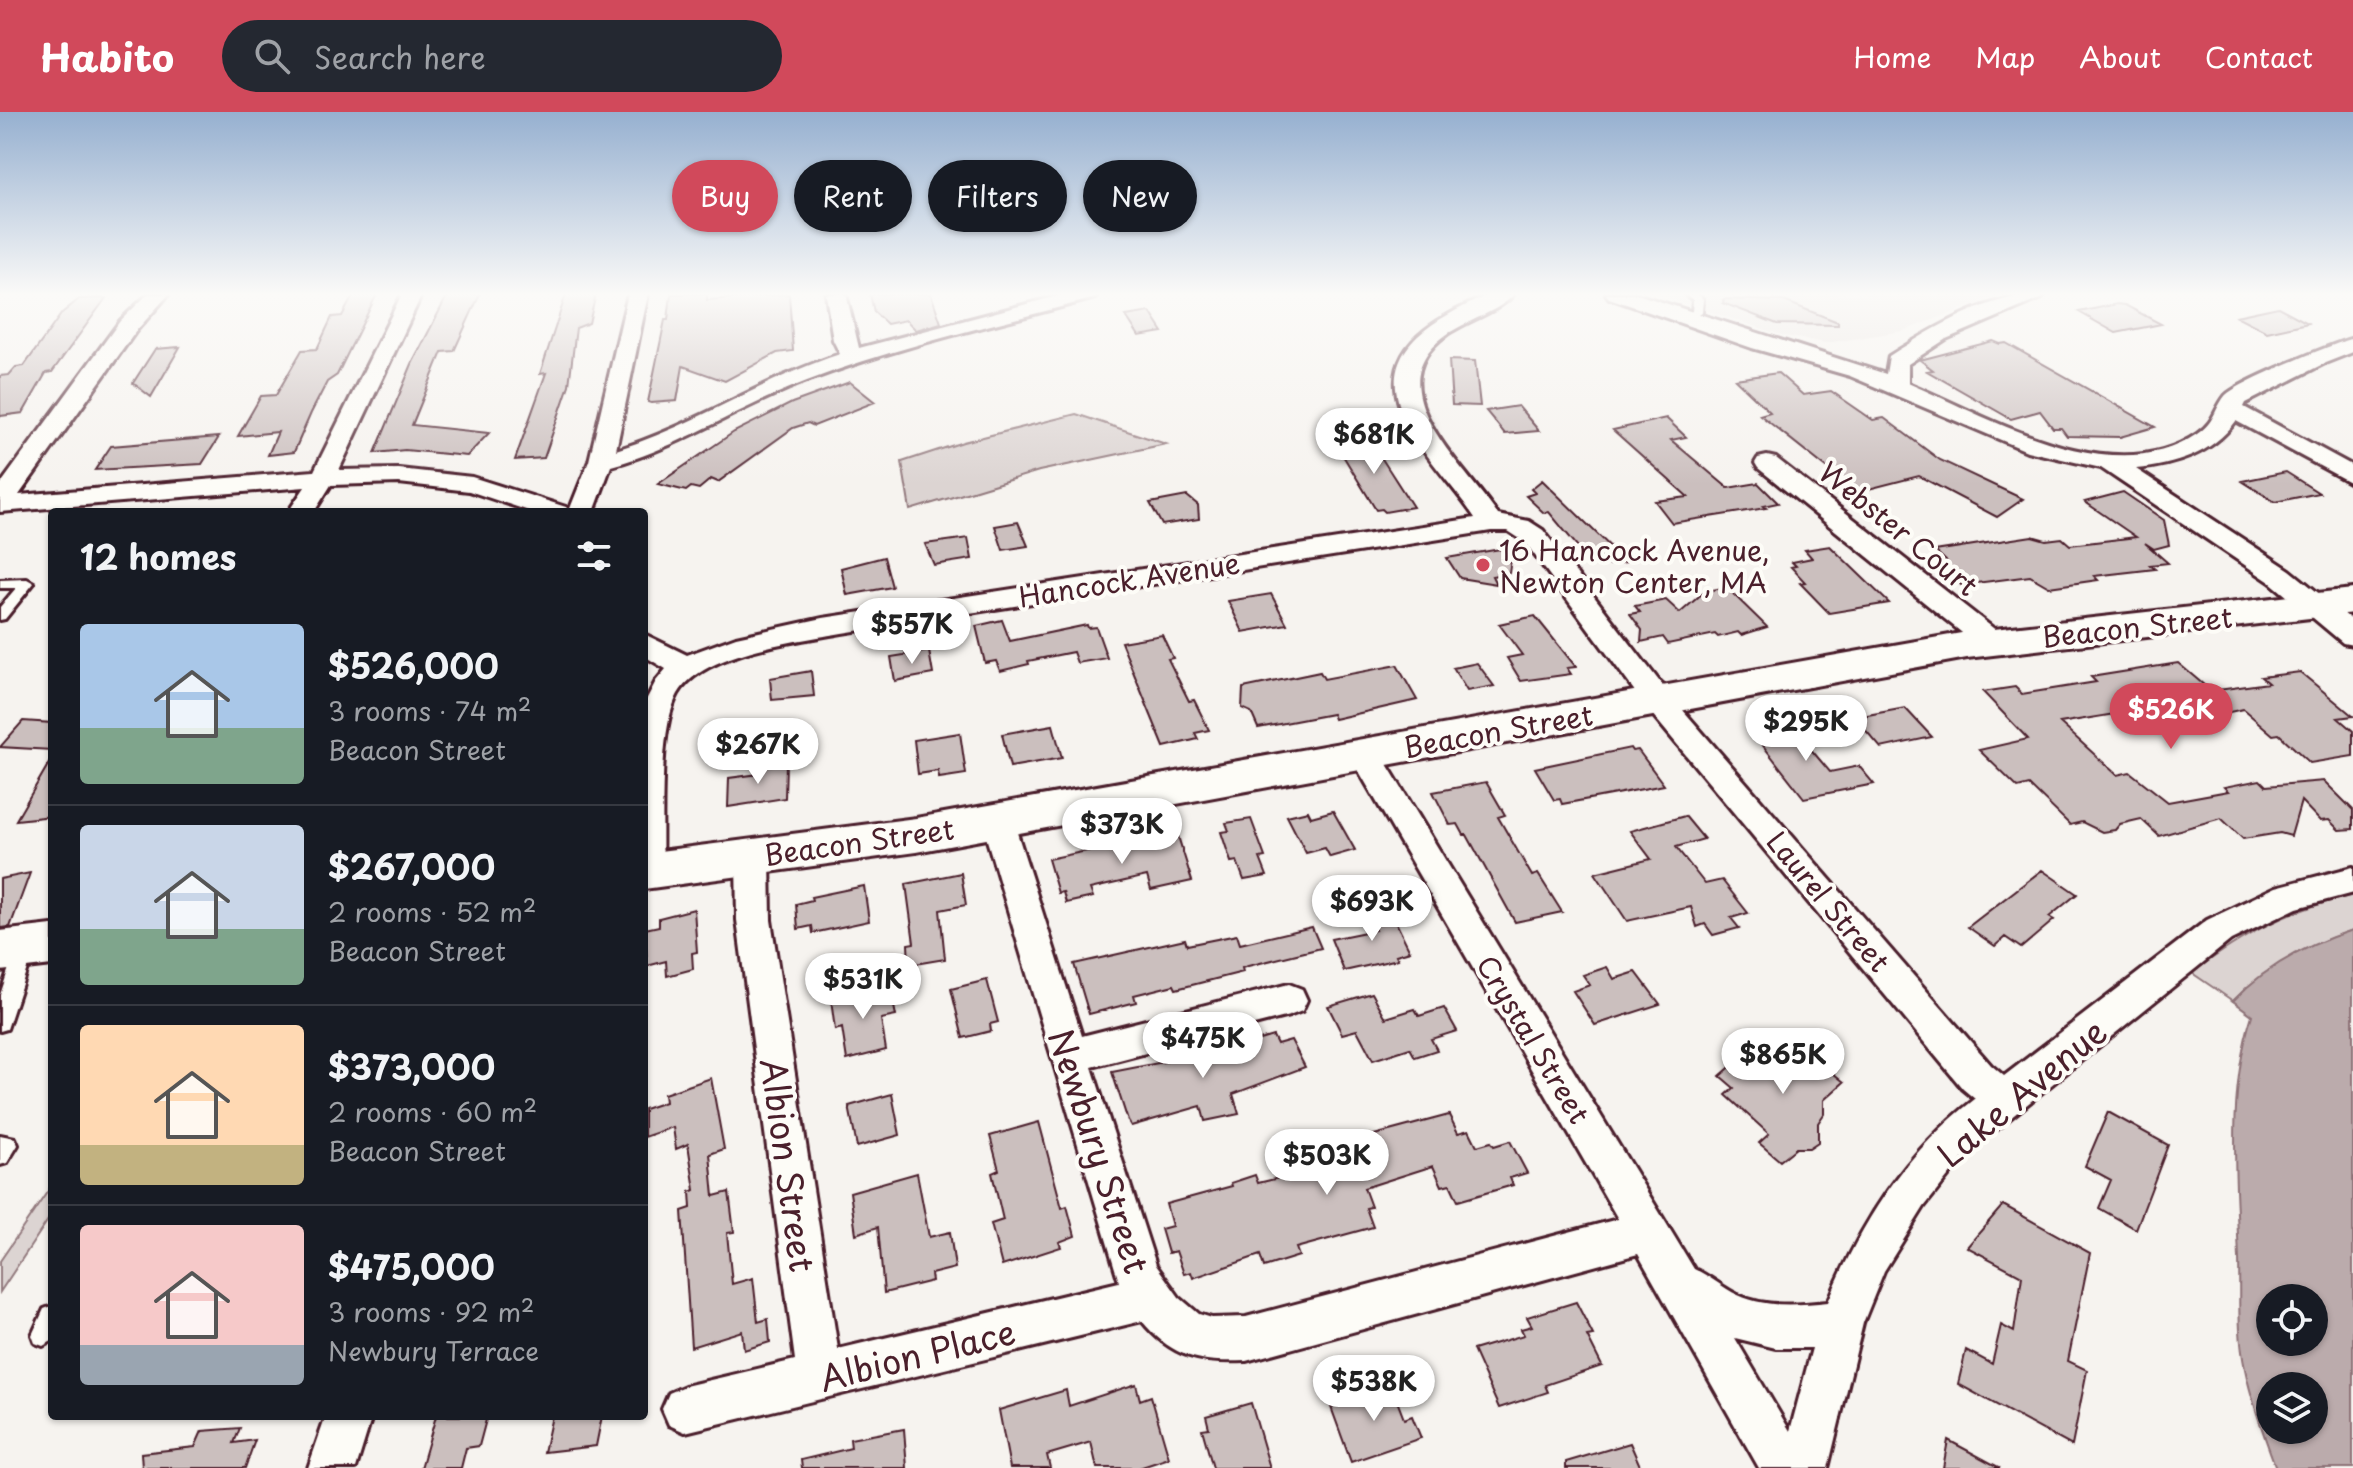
<!DOCTYPE html>
<html lang="en">
<head>
<meta charset="utf-8">
<style>
  body { margin:0; font-family:"Playpen Sans",sans-serif; background:#242831; color:#f1f3f6; height:100vh; display:flex; flex-direction:column; font-size:30px; white-space:nowrap }
  * { box-sizing:border-box; margin:0 }
  p { font-size:26px; color:#9ea1a6 }
  .icon { flex:none; width:44px; height:44px; fill:none; stroke:currentColor; stroke-width:2; stroke-linecap:round; stroke-linejoin:round }
  .map { position:relative; flex:1; overflow:hidden }
  .sheet { position:absolute; left:48px; top:396px; width:600px; height:912px; display:flex; flex-direction:column; background:#171b24; border-radius:8px; box-shadow:0 2px 6px #0004 }
  .sheet>* { flex:none }
  .hud { position:absolute; left:672px; top:48px; width:760px; height:72px; display:flex; gap:16px }
  .tools { position:absolute; left:2256px; top:1172px; display:grid; gap:16px }
  .tools a { display:grid; place-items:center; width:72px; height:72px; border-radius:50%; background:#171b24; box-shadow:0 2px 6px #0004; font-size:40px }
  .price { position:absolute; translate:-50% -68px; padding:0 18px; border-radius:28px; background:#fff; color:#222; font-size:26px; line-height:52px; filter:drop-shadow(0 2px 4px #0008) }
  .price::after { content:''; position:absolute; left:50%; top:48px; width:24px; height:18px; margin-left:-12px; background:inherit; clip-path:polygon(0 0,100% 0,50% 100%) }
  .price.selected { background:#d1495b; color:#fff }
  ul { padding:0; list-style:none }
  li { display:flex; align-items:center; gap:24px; height:200px; padding:0 32px }
  li+li { border-top:2px solid #363941 }
  li span { display:grid; place-items:center; flex:none; width:224px; height:160px; border-radius:8px; color:#555 }
  li>.icon { margin-inline-start:auto }
  span .icon { width:96px; height:96px; fill:#fffc; stroke-width:1 }
  li b { font-size:34px }
  h2 { display:flex; justify-content:space-between; align-items:center; height:96px; padding:0 32px; font-size:34px }
  .pill { padding:0 28px; border-radius:36px; background:#171b24; box-shadow:0 2px 6px #0004; font-size:28px; line-height:72px }
  .pill.selected { background:#d1495b; color:#fff }
  header { display:flex; align-items:center; gap:48px; box-sizing:border-box; height:112px; padding:0 40px; background:#d1495b; color:#fff }
  header strong { font-size:38px }
  nav { display:flex; gap:44px; margin-inline-start:auto; font-size:28px }
  .search { width:560px; height:72px; background:#242831; display:flex; align-items:center; gap:20px; box-sizing:border-box; padding:0 28px; border-radius:44px; color:#9ea1a6; font-size:30px }
  .map>svg:first-child { display:block }
  .built { fill:#e9e3e0 }
  .green { fill:#dcd4d2; stroke:#937a7e; stroke-width:2 }
  .water { fill:#bbabac; stroke:#8e7378; stroke-width:2; fill-rule:evenodd }
  .building { fill:#cbbfbe; stroke:#4a1f2b; stroke-width:2 }
  .lines { fill:none; stroke-linecap:round; stroke-linejoin:round }
  .lane-casing { stroke:#4a1f2b; stroke-width:6 }
  .street-casing { stroke:#4a1f2b; stroke-width:6 }
  .secondary-casing { stroke:#4a1f2b; stroke-width:6 }
  .lane { fill:#fdfcf7; fill-rule:evenodd }
  .street { fill:#fdfcf7; fill-rule:evenodd }
  .secondary { fill:#fdfcf7; fill-rule:evenodd }
  .poi-dot { fill:#d1495b; stroke:#fdfcf7; stroke-width:3 }
  .labels { text-anchor:middle; dominant-baseline:central; stroke-width:8; stroke-linejoin:round; paint-order:stroke }
  .street-label { font-size:28px; fill:#4a1f2b; stroke:#fdfcf7 }
  .poi-label { font-size:28px; fill:#4a1f2b; stroke:#fdfcf7; text-anchor:start }
  .near-street-label { font-size:34px; fill:#4a1f2b; stroke:#fdfcf7 }
</style>
</head>
<body>
<header>
<strong>Habito</strong>
<div class="search"><svg class="icon" aria-label="search" viewBox="0 0 24 24"><circle cx="10" cy="10" r="6"/><path d="M15 15l6 6"/></svg>Search here</div>
<nav><a>Home</a><a>Map</a><a>About</a><a>Contact</a></nav>
</header>
<div class="map">
<svg width="2353" height="1356" viewBox="0 0 2353 1356">
  <rect width="100%" height="100%" fill="#f6f3ef"/>
  <filter id="ink" filterUnits="userSpaceOnUse"><feTurbulence type="fractalNoise" baseFrequency=".0125" numOctaves="2"/><feDisplacementMap in="SourceGraphic" scale="16" xChannelSelector="R" yChannelSelector="G"/><feConvolveMatrix kernelMatrix="1 2 1 2 8 2 1 2 1" color-interpolation-filters="sRGB"/></filter>
  <g filter="url(#ink)">
    <!-- built -->
    <path class="built" d="M1657 182H2003L1903 219 1826 231 1785 224Z"/>
    <!-- green -->
    <path class="green" d="M1076 302 1166 332 1039 359 910 398 902 350 963 330Z
      M2353 783V818C2308 833 2267 854 2233 889L2192 861C2245 821 2288 798 2353 783Z
      M52 1073V1102L0 1180V1149Z"/>
    <!-- water -->
    <path class="water" d="M2353 818V1356H2276C2264 1324 2252 1291 2245 1257 2237 1221 2240 1183 2239 1147 2236 1066 2227 981 2252 903L2233 889C2266 854 2308 832 2353 818ZM2270 1186H2314V1230H2270ZM2270 1274H2314V1318H2270Z"/>
    <!-- building -->
    <path class="building" d="M354 182H377L337 263 327 270 311 301 294 340 268 343 278 320 238 324 261 284 276 283 302 238 317 237 332 205 342 204Z
      M448 182H480L454 239 442 240 412 313 489 321 467 344 405 338 375 341 412 252Z
      M566 182H596L589 211 576 216 569 273 544 346 515 348 546 261 540 262Z
      M671 182H707V188L789 182 793 239 777 241 725 269 683 254 677 289 651 291 648 290 665 208H668Z
      M870 182H931L941 211 916 218 906 208 887 212 874 200Z
      M106 186 52 260 46 261 23 301 0 304V264L9 263 16 255 24 254 62 201 79 187Z
      M1724 187 1784 189 1838 210V213L1777 212 1723 191Z
      M2117 192 2125 193 2161 212 2116 221 2079 200Z
      M2278 195 2308 211 2267 220 2236 204Z
      M1150 200 1163 220 1139 224 1126 204Z
      M1993 229 2000 232 2006 231 2155 315 2120 325 2067 324 2061 316H2053L2040 299 2011 307 1927 259 1933 258 1920 248Z
      M180 235 151 285 133 271 155 237Z
      M1449 248 1475 249 1480 294 1452 293Z
      M1778 261 1803 283 1831 279 1873 308 1884 306 1940 348 2023 387 1997 405 1919 364 1857 380 1760 303 1770 300 1735 267Z
      M850 270 875 290 814 314 808 311 793 316 718 370 711 367 699 377 691 375 686 379 658 372 734 320 792 291Z
      M1518 294 1539 319 1505 322 1486 299Z
      M1666 306 1686 325 1671 328 1728 376 1758 371 1778 391 1763 394 1766 396 1672 411 1655 389 1688 385 1613 318Z
      M219 325 202 352 95 358 111 334Z
      M1370 328 1413 395 1385 400 1382 397 1376 398 1336 332Z
      M2286 360 2319 381 2275 390 2242 369Z
      M1542 368 1626 450 1598 454 1592 452 1549 400 1544 401 1526 384 1535 381 1531 377Z
      M2123 380 2164 408 2169 433 2154 437 2145 431 2168 451 2150 453 2155 457 2094 464 2098 468 2049 475 2030 464 1961 473 1939 452 1947 450 1935 439 2032 424 2046 428 2062 426 2070 433 2136 425 2085 390Z
      M1187 384 1198 393 1199 407 1162 413 1150 391Z
      M1018 410 1028 434 1003 438 995 414Z
      M968 426 972 447 934 453 925 432Z
      M1830 434 1862 465 1889 491 1829 501 1800 471 1805 470 1791 455 1796 454 1792 450 1812 446 1805 438Z
      M1500 437 1511 447 1509 461 1492 464 1496 472 1460 466 1447 446Z
      M884 445 892 475 847 483 841 456Z
      M1726 475 1767 515 1741 523 1738 520 1718 525 1715 522 1668 532 1663 525 1641 530 1642 518 1630 502 1640 500 1635 494 1666 488 1680 501 1704 480Z
      M1271 482 1287 512 1243 520 1228 489Z
      M1535 504 1576 555 1567 556 1571 562 1521 569 1507 546 1522 543 1499 512Z
      M1002 508 1010 529 1087 513 1088 516 1096 515 1107 546 1077 551 1073 540 1028 549 1029 552 1000 559 996 549 985 551 976 514Z
      M1162 523 1173 546 1168 547 1189 589 1194 588 1209 618 1195 621 1198 627 1164 635 1121 530Z
      M929 539 933 562 895 569 891 545Z
      M1477 551 1494 574 1467 579 1453 556Z
      M2178 551 2211 579 2268 571 2261 565 2300 560 2353 604 2338 606 2353 619V644L2310 651 2279 622 2273 623 2243 597 2162 615 2153 607 2144 608 2133 599 2060 611 2117 663 2130 660 2168 690 2228 679 2224 675 2260 668 2266 674 2324 669 2353 698V717L2339 718 2329 708 2320 709 2301 689 2291 724 2280 721 2243 727 2221 706 2159 724 2141 707 2120 712 2115 718 2102 720 2082 710 2070 713 2029 673 2018 676 1979 638 2028 627 1983 580 2015 575 2022 582 2096 570 2091 565Z
      M1397 553 1417 588 1334 607 1332 602 1258 616 1251 600 1242 596 1243 576 1320 560 1324 567Z
      M811 559 814 584 772 588 770 566Z
      M1905 596 1932 625 1881 636 1861 613 1864 612 1857 605Z
      M23 609 52 611V638L0 635Z
      M1787 609 1830 660 1859 654 1874 672 1804 686 1750 617Z
      M1053 613 1062 646 1010 655 1002 622Z
      M960 621 966 662 939 666 938 659 918 662 914 628Z
      M1630 636 1632 639 1638 638 1664 673 1562 692 1560 687 1554 688 1535 656Z
      M52 646V704L16 708Z
      M786 651 785 686 728 695 729 666 759 662V655Z
      M1486 670 1505 703 1498 705 1532 764 1538 762 1562 800 1515 810 1467 723H1464L1458 712 1450 713 1433 680Z
      M1308 699 1311 705 1333 699 1355 738 1330 745 1325 736 1306 741 1287 704Z
      M1685 704 1704 727 1676 735 1705 772 1722 768 1748 801 1731 806 1739 816 1713 823 1705 812 1697 815 1691 795 1627 809 1595 761 1651 747 1630 719Z
      M1251 707 1265 745 1260 746 1267 764 1244 768 1237 749 1231 750 1221 720 1229 719 1226 711Z
      M1165 718 1167 723 1177 721 1192 769 1151 778 1147 764 1090 777 1093 785 1066 791 1063 780 1058 781 1048 747 1135 729 1134 724Z
      M2042 758 2077 782 2049 805 2054 808 2021 836 2005 825 1995 834 1968 815Z
      M30 761 10 815 0 816V767Z
      M961 761 966 793 940 798 945 847 909 853 908 832 914 831 906 772Z
      M864 774 869 809 813 821 812 814 798 817 796 792 812 788 811 785Z
      M1388 794 1410 839 1396 843 1398 847 1344 859 1331 827 1375 818 1366 799Z
      M694 797 697 840 692 841 693 857 667 864 666 849 647 854 645 817 659 814V806Z
      M1312 815 1321 836 1248 854 1242 856 1243 860 1176 877 1174 873 1134 883 1136 890 1089 902 1074 852 1185 827 1187 833 1237 823 1240 832Z
      M1607 855 1614 867 1636 860 1660 892 1595 913 1573 879 1590 873 1583 863Z
      M987 868 998 910 990 912 991 919 963 926 951 877Z
      M890 874 896 904 881 907 886 938 847 948 842 916 835 918 831 888Z
      M1372 881 1386 906 1415 897 1419 904 1444 896 1457 919 1431 927 1437 938 1415 945 1410 936 1373 948 1357 918 1342 922 1328 894Z
      M1273 924 1277 932 1291 928 1305 955 1233 982 1239 1002 1205 1009 1201 994 1131 1014 1128 1009 1112 960 1184 946 1182 939 1204 935 1206 941 1219 940Z
      M1791 927 1844 970 1824 988V1002L1818 1011V1030L1809 1036H1796L1780 1049 1759 1031 1769 1022 1726 983 1734 976 1720 964 1752 936 1767 948Z
      M711 966 724 1037 710 1042 714 1084 729 1080 734 1120 727 1121 732 1172 753 1166 758 1210 768 1207 770 1230 744 1238 742 1219 691 1235 682 1099 691 1096 690 1080 695 1078 688 1032 676 1037 673 1015 644 1025V997L665 990 664 982Z
      M892 982 900 1023 857 1035 849 994Z
      M2108 1000 2168 1033 2136 1117 2099 1096 2111 1068 2085 1054Z
      M1449 1003 1458 1021 1469 1018 1477 1034 1491 1030 1494 1034 1510 1029 1527 1061 1510 1066 1513 1073 1458 1089 1450 1072 1442 1074 1433 1054 1364 1076 1371 1095 1366 1096 1373 1115 1296 1136 1299 1144 1264 1155 1260 1143 1193 1166 1191 1160 1184 1162 1176 1139 1168 1141 1161 1117 1172 1114 1166 1092 1232 1074 1231 1071 1255 1063 1258 1071 1367 1045 1365 1041 1370 1040 1363 1026Z
      M1039 1010 1062 1096 1067 1094 1075 1124 1059 1130 1061 1135 1002 1154 991 1112 1003 1108 992 1061 999 1058 990 1024Z
      M917 1061 929 1125 950 1120 955 1156 931 1162 932 1169 884 1181 878 1115 856 1122 850 1080Z
      M2003 1093 2090 1141 2068 1249 2087 1258 2072 1334 1958 1272 1966 1238 1992 1252 2001 1213 2014 1220 2022 1164 1967 1135Z
      M1576 1190 1593 1223 1587 1224 1602 1254 1545 1273 1548 1280 1499 1296 1473 1238 1524 1223 1521 1217 1532 1214 1527 1205Z
      M1389 1268 1404 1307 1412 1304 1421 1326 1351 1350 1331 1295 1363 1284 1361 1277Z
      M1136 1272 1140 1288 1151 1284 1169 1346 1139 1356H1097L1091 1330 1047 1343 1050 1356H1010L999 1298 1066 1278 1069 1294Z
      M1251 1291 1270 1356H1213L1202 1317 1209 1316 1206 1304Z
      M436 1304H487L479 1334 466 1336 461 1356H421Z
      M552 1304H602L596 1334 544 1340Z
      M240 1316 234 1331 255 1328 245 1356H142L141 1341 195 1335 202 1319Z
      M904 1317 907 1356H802L801 1348 851 1336 850 1327Z
      M1948 1328 2000 1356H1943Z
      M1630 1331 1641 1356H1566V1350Z"/>
    <g class="lines">
      <!-- lane casing -->
      <g class="lane-casing">
        <path id="lane" d="M1685 182H1697L1703 187 1702 200 1688 209 1683 206 1692 199 1693 188Z
          M27 467 34 471 5 507 0 508V495L16 476H0V468Z
          M24 831 30 833 33 838 9 911 7 917 0 919V883L15 838 18 833Z
          M0 1023 15 1026 18 1033 7 1051 0 1053Z
          M52 1194V1229L43 1234 35 1231 32 1223 44 1197Z"/>
      </g>
      <!-- street casing -->
      <g class="street-casing">
        <path id="street" d="M148 182H169L136 219 19 383 314 359 402 182H422L339 358 399 357 472 365 566 395 569 399 589 349 628 182H648L616 338C693 314 761 268 840 242L833 228 826 182H846L859 236 1065 182H1098L1095 186C999 212 901 233 807 269 740 294 681 335 611 354L594 400H532L469 379 399 371 331 373 314 400H288L305 375 0 400V373L120 209Z
          M1489 182H1514C1502 198 1464 210 1446 223 1372 276 1466 354 1498 403L1529 409 1543 418 1669 582 1991 953 2004 964 2207 808 2276 775 2353 755V781L2297 796 2231 828 1968 1040 1924 1095 1884 1159 1863 1211 1828 1356H1759L1638 1142 1246 1249C1201 1251 1172 1246 1142 1209L685 1320 669 1313 662 1297 669 1281 685 1274 795 1248 737 808 736 745 741 736 753 732 765 736 770 745 771 808 838 1237 1119 1170 981 708 985 699 997 696 1009 699 1013 708 1082 924 1289 872 1302 877 1307 888 1302 899 1289 904 1092 955 1156 1153 1179 1185 1199 1202 1212 1206 1246 1205 1618 1107 1349 642 1354 634 1365 631 1376 634 1694 1157C1710 1164 1723 1176 1738 1183 1765 1196 1799 1193 1828 1190 1862 1109 1904 1042 1975 987L1963 977 1647 596 1525 430 1508 419H1491L842 521C798 529 702 540 678 582 657 620 664 713 662 759L657 768 644 772V592L656 569 666 557 644 544V522L687 543 736 525 823 506 1475 406C1441 353 1349 278 1425 218 1444 203 1467 193 1489 182ZM1735 1226 1776 1236H1812L1790 1319Z
          M1606 182H1637L1886 262 1889 244C1935 215 1990 182 2045 182L2042 186 1946 227 1908 252V271C1989 305 2112 380 2197 322 2215 310 2214 298 2225 284 2236 271 2333 232 2353 226V240L2325 251 2246 291 2244 295 2353 354V372L2236 309C2212 342 2175 353 2136 357L2290 458 2353 509V533L2343 531 2270 470 2101 356 2027 339 1850 264 1752 236 1609 186Z
          M1767 344 1776 346 2002 523 2006 530 2002 537 1992 539 1982 537 1758 356 1755 351 1758 346Z
          M326 1304H372L356 1356H308Z"/>
      </g>
      <!-- secondary casing -->
      <g class="secondary-casing">
        <path id="secondary" d="M2353 477V501L1967 546 916 740 644 777V741L916 706 1967 520Z
          M52 813V853L0 859V819Z"/>
      </g>
      <!-- lane -->
      <use href="#lane" class="lane"/>
      <!-- street -->
      <use href="#street" class="street"/>
      <!-- secondary -->
      <use href="#secondary" class="secondary"/>
    </g>
  </g>
  <!-- sky -->
  <linearGradient id="sky" x2="0" y2="1"><stop stop-color="#96b0d0"/><stop offset="0.49" stop-color="#fbfaf8"/><stop offset="1" stop-color="#fbfaf8" stop-opacity="0"/></linearGradient>
  <rect width="2353" height="372" fill="url(#sky)"/>
  <!-- markers -->
  <circle class="poi-dot" cx="1483" cy="453" r="8"/>
  <g class="labels">
    <!-- street labels -->
    <g class="street-label">
      <text transform="translate(1899 416) rotate(39)">Webster Court</text>
      <text transform="translate(1129 467) rotate(-9)">Hancock Avenue</text>
      <text transform="translate(2137 514) rotate(-6)">Beacon Street</text>
      <text transform="translate(1498 618) rotate(-10)">Beacon Street</text>
      <text transform="translate(859 729) rotate(-8)">Beacon Street</text>
      <text transform="translate(1829 789) rotate(50)">Laurel Street</text>
      <text transform="translate(1534 927) rotate(59)">Crystal Street</text>
    </g>
    <!-- poi labels -->
    <g class="poi-label">
      <text x="1499" y="437">16 Hancock Avenue,<tspan x="1499" dy="32">Newton Center, MA</tspan></text>
    </g>
    <!-- near-street labels -->
    <g class="near-street-label">
      <text transform="translate(2021 980) rotate(-40)">Lake Avenue</text>
      <text transform="translate(1100 1039) rotate(72)">Newbury Street</text>
      <text transform="translate(789 1053) rotate(82)">Albion Street</text>
      <text transform="translate(917 1242) rotate(-14)">Albion Place</text>
    </g>
  </g>
</svg>
<div class="tools">
<a><svg class="icon" aria-label="locate" viewBox="0 0 24 24"><circle cx="12" cy="12" r="6"/><path d="M12 2v4M12 18v4M2 12h4M18 12h4"/></svg></a>
<a><svg class="icon" aria-label="layers" viewBox="0 0 24 24"><path d="M12 4l9 5-9 5-9-5zM3 14l9 5 9-5"/></svg></a>
</div>
<b class="price" style="left:1374px;top:364px">$681K</b>
<b class="price" style="left:912px;top:554px">$557K</b>
<b class="price selected" style="left:2171px;top:639px">$526K</b>
<b class="price" style="left:1806px;top:651px">$295K</b>
<b class="price" style="left:758px;top:674px">$267K</b>
<b class="price" style="left:1122px;top:754px">$373K</b>
<b class="price" style="left:1372px;top:831px">$693K</b>
<b class="price" style="left:863px;top:909px">$531K</b>
<b class="price" style="left:1203px;top:968px">$475K</b>
<b class="price" style="left:1783px;top:984px">$865K</b>
<b class="price" style="left:1327px;top:1085px">$503K</b>
<b class="price" style="left:1374px;top:1311px">$538K</b>
<div class="hud">
<a class="pill selected">Buy</a>
<a class="pill">Rent</a>
<a class="pill">Filters</a>
<a class="pill">New</a>
</div>
<section class="sheet">
<h2>12 homes<svg class="icon" aria-label="filters" viewBox="0 0 24 24"><path d="M4 7h16M4 17h16"/><circle cx="9" cy="7" r="2"/><circle cx="15" cy="17" r="2"/></svg></h2>
<ul>
<li><span style="background:linear-gradient(#a9c7e8 65%,#7fa58c 0)"><svg class="icon" aria-label="home" viewBox="0 0 24 24"><path d="M3 11l9-7 9 7M6 9v11h12V9"/></svg></span><div><b>$526,000</b><p>3 rooms · 74 m²</p><p>Beacon Street</p></div></li>
<li><span style="background:linear-gradient(#c9d6e8 65%,#7fa58c 0)"><svg class="icon" aria-label="home" viewBox="0 0 24 24"><path d="M3 11l9-7 9 7M6 9v11h12V9"/></svg></span><div><b>$267,000</b><p>2 rooms · 52 m²</p><p>Beacon Street</p></div></li>
<li><span style="background:linear-gradient(#ffd9b3 75%,#c2b280 0)"><svg class="icon" aria-label="home" viewBox="0 0 24 24"><path d="M3 11l9-7 9 7M6 9v11h12V9"/></svg></span><div><b>$373,000</b><p>2 rooms · 60 m²</p><p>Beacon Street</p></div></li>
<li><span style="background:linear-gradient(#f6c9c9 75%,#9aa5b1 0)"><svg class="icon" aria-label="home" viewBox="0 0 24 24"><path d="M3 11l9-7 9 7M6 9v11h12V9"/></svg></span><div><b>$475,000</b><p>3 rooms · 92 m²</p><p>Newbury Terrace</p></div></li>
</ul>
</section>
</div>
</body>
</html>
